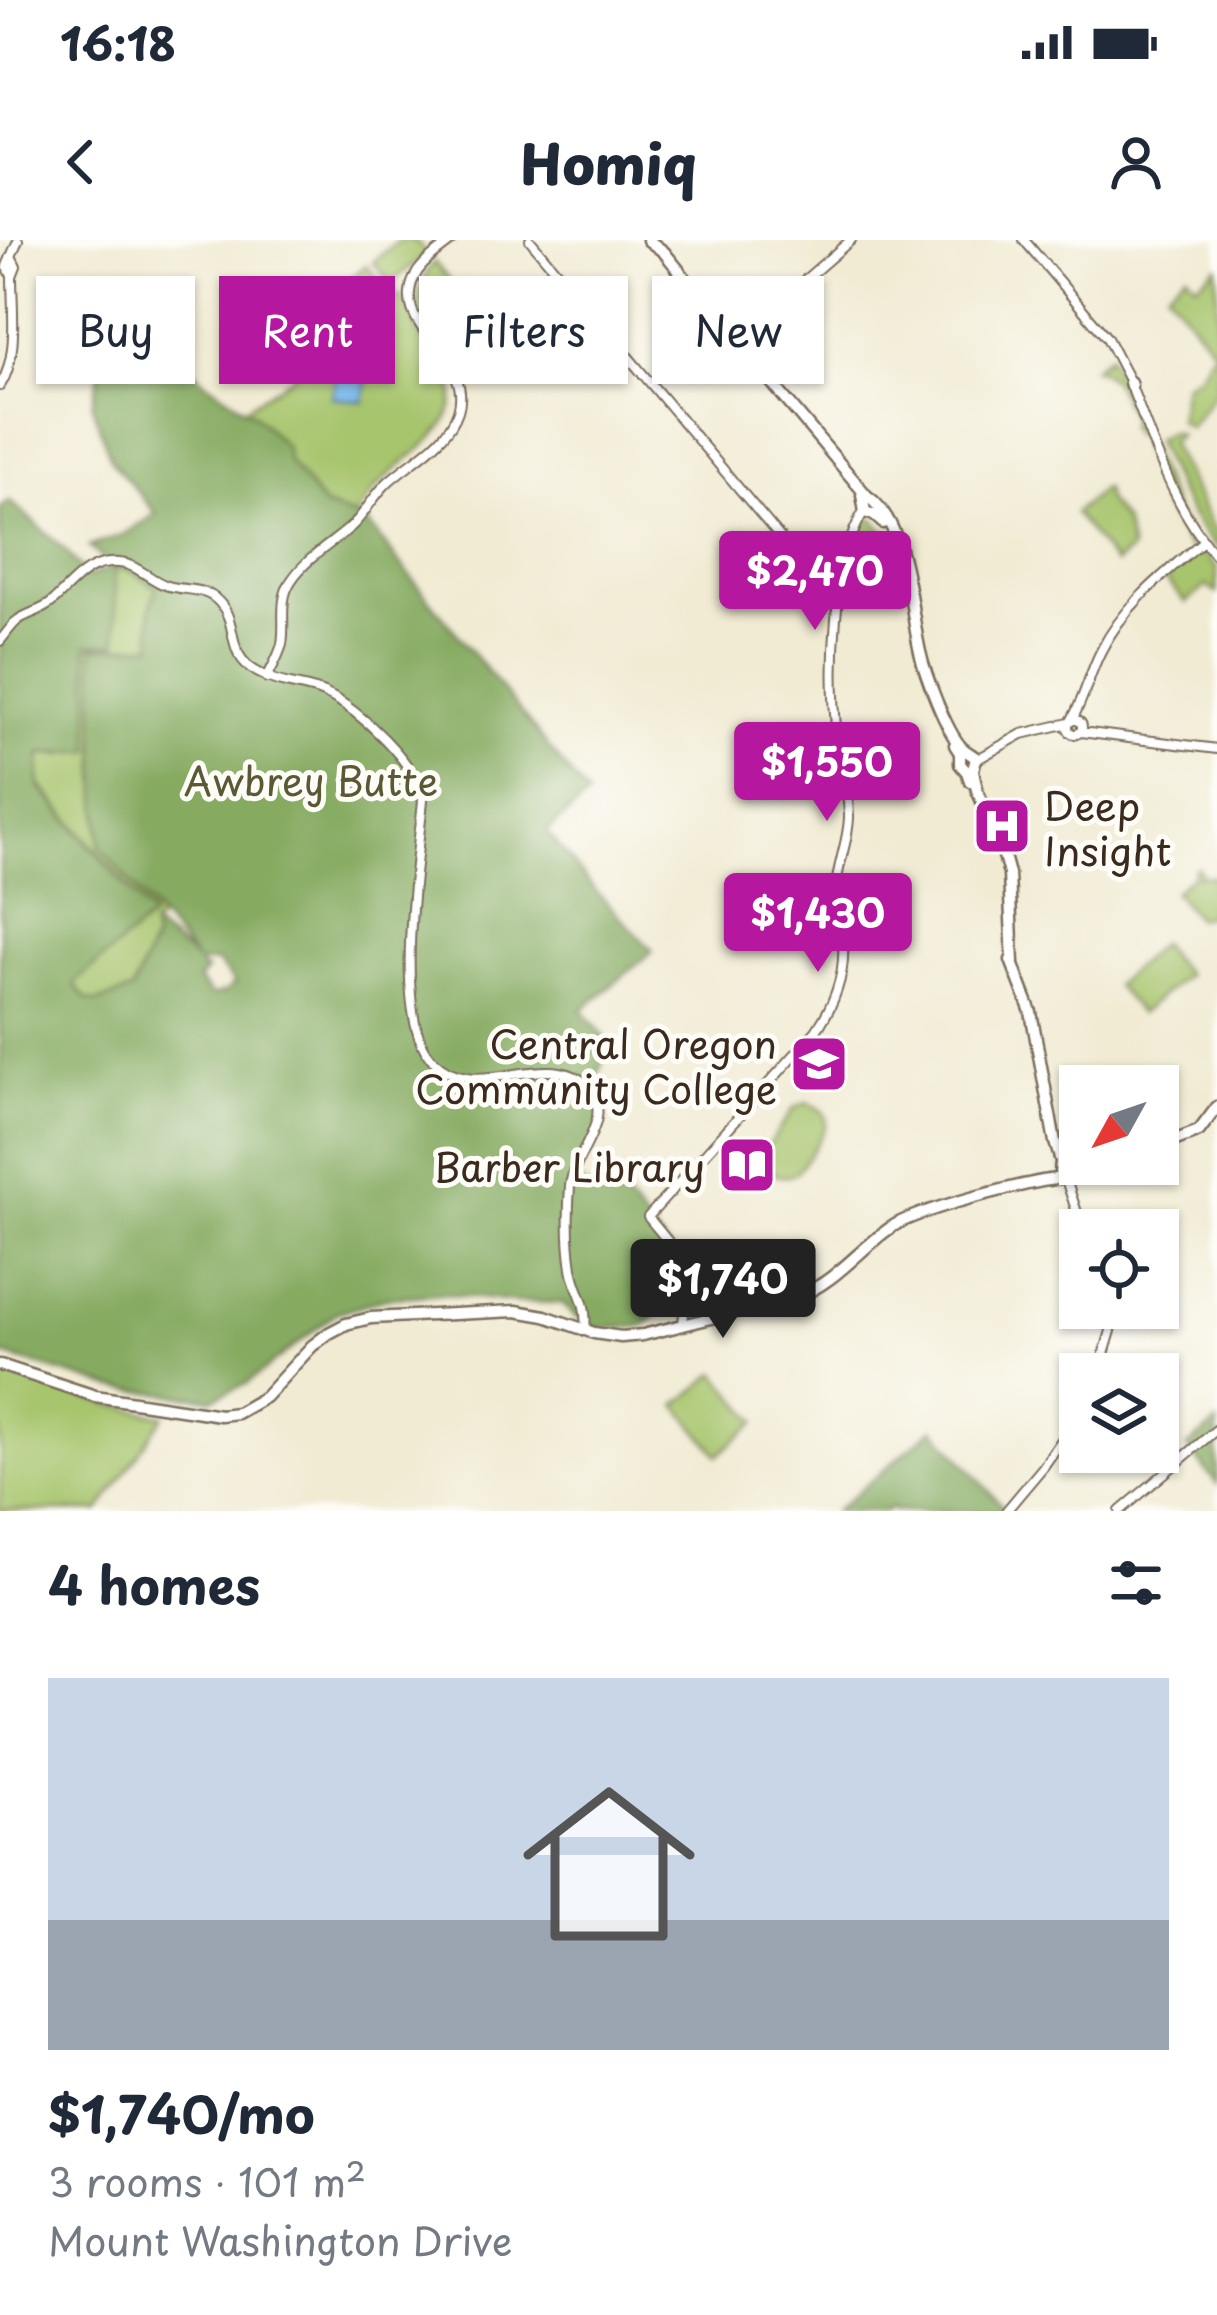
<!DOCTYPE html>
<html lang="en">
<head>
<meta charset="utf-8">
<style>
  body { margin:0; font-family:"Playpen Sans",sans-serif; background:#f2f2f3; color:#1f2937; height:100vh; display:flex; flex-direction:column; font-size:45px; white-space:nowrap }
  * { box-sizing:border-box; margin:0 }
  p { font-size:39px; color:#747a83 }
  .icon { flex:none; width:66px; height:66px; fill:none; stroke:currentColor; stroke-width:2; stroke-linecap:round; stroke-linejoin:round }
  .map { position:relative; height:1271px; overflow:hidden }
  .details { display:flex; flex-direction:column; background:#fff; flex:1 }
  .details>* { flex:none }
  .hud { position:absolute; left:36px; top:36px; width:1146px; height:108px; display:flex; gap:24px }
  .needle { width:78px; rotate:230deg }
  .fabs { position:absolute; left:1059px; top:825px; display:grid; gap:24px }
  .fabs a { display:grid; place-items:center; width:120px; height:120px; border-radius:0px; background:#fff; box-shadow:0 3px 9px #0004; font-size:60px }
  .price { position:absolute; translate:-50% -102px; padding:0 27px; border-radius:12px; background:#b5179e; color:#fff; font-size:39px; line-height:78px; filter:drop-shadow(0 3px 6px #0008) }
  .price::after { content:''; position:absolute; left:50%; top:72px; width:36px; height:27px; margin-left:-18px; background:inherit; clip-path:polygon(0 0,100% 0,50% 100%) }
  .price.current { background:#222; color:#fff }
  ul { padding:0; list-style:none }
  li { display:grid; align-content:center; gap:24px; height:636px; padding:0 48px }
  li+li { border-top:3px solid #e0e1e3 }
  li span { display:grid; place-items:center; height:372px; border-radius:0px; color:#555 }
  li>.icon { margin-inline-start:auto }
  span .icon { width:216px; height:216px; fill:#fffc; stroke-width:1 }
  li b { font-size:51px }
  h2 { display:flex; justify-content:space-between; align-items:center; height:144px; padding:0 48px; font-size:51px }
  .chip { padding:0 42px; border-radius:0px; background:#fff; box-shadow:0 3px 9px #0004; font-size:42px; line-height:108px }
  .chip.current { background:#b5179e; color:#fff }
  .status { display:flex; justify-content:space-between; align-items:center; height:84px; padding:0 60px; background:#fff; direction:ltr }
  .status svg { height:33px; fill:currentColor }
  header { display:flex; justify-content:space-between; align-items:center; height:156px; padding:0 48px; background:#fff; font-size:54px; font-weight:800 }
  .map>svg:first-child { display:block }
  .green { fill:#a7c56d; stroke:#717846; stroke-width:3 }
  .forest { fill:#85aa60; stroke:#606a3f; stroke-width:3; fill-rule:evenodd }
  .water { fill:#77b9ec; stroke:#597285; stroke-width:3 }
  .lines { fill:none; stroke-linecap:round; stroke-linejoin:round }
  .minor-casing { stroke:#7b6e5d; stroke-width:12 }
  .major-casing { stroke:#7b6e5d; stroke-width:15 }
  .minor { stroke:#fff; stroke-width:8 }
  .major { stroke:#fff; stroke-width:10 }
  .labels { text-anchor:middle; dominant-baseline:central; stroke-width:10; stroke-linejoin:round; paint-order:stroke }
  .park-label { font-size:39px; fill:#5b5836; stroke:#fdfcf7 }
  .poi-label { font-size:39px; fill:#3b2a1e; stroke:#fdfcf7; text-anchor:end }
</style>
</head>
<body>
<div class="status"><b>16:18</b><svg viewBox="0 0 49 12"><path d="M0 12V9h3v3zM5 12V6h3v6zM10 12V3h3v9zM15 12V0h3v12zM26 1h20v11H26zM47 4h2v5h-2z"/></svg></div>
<header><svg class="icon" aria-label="back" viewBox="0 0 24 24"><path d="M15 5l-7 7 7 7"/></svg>Homiq<svg class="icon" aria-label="person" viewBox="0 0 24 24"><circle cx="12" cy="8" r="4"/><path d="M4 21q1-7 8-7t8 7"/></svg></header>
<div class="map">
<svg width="1217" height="1271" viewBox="0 0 1217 1271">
  <rect width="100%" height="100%" fill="#fdfcf7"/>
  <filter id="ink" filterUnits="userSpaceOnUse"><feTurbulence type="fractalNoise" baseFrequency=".00833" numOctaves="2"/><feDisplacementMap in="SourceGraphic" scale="24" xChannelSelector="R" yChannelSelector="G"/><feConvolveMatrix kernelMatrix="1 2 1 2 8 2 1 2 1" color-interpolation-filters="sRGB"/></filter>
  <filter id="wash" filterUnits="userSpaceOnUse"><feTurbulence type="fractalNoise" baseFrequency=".004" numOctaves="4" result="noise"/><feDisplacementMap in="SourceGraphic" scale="48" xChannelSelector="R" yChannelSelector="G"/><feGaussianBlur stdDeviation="2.7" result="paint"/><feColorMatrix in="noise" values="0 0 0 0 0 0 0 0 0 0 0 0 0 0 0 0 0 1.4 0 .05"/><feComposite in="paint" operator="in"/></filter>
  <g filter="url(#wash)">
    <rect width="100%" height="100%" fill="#f1ebd3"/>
    <!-- green -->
    <path class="green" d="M399 0H415L427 14 391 43 373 22Z
      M434 22 460 53 424 80C416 58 419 40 434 22Z
      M366 25 390 53 406 60C410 72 413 85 421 95 430 109 443 119 449 134 473 184 406 215 378 246 370 255 363 267 355 276L324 266 245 168 294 136 291 119 276 104Z
      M1217 26V150L1189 187 1178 181 1184 144 1199 134 1214 110 1167 51 1186 33 1194 42 1198 43Z
      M1109 115 1142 192 1135 195 1128 186 1132 182C1123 160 1118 135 1093 128Z
      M1170 192 1179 194 1170 203 1212 287 1217 291V309C1187 278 1172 239 1155 200Z
      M1145 200 1176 273 1194 302 1188 307 1162 264 1161 250 1152 240 1150 227 1140 202Z
      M1104 248 1108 262 1124 282 1131 310 1115 324 1074 273Z
      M873 278C887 293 894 312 897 333L880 335 871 313 857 303 862 287Z
      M1200 310 1217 328V353L1206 346 1186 363 1165 339Z
      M114 327 131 331 157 347 150 371 153 405 93 408 100 607 160 679 152 686 157 692 132 751 92 763 83 758 73 743 152 676 42 546 39 548 40 514 65 515 87 404 117 402Z
      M1197 627 1201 632 1198 636H1214L1211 674 1197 679 1174 652 1194 634 1193 631Z
      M1160 704 1186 735 1140 774 1115 745Z
      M807 863C837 872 826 890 813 909 808 916 802 927 795 933 787 938 784 936 775 935L766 923 765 910 794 868Z
      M0 1130 108 1164 164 1176 99 1271H0Z
      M716 1133 757 1182 718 1215 677 1165Z"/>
    <!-- forest -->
    <path class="forest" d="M131 94 169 109 202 139 255 175 286 207 288 221 324 266 365 280 588 556 547 592 594 649 653 711 582 770 609 802 595 846 602 864V883L576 939 594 951 608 937 697 1041 644 1086 597 1089 576 1077 562 1063 515 1062 444 1054 385 1058 336 1073 248 1143 212 1159 114 1148 0 1114V268L10 261 63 308 88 336 114 327 89 307 122 295 156 274 111 220 92 165 100 131ZM114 328 131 331 156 348 150 371 153 405 92 408 100 607 196 720 152 686 154 700 132 751C103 757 93 776 74 743L152 677 39 546 40 514 91 511 87 405 117 403ZM217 722 235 743 225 752 212 756 198 740 206 731 198 723Z
      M1217 1183V1244L1187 1207Z
      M934 1188 1003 1267 1001 1271H894L891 1267 886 1271H835Z"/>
    <!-- water -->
    <path class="water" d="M336 135 367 141 364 162 332 157Z"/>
  </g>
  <g filter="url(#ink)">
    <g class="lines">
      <!-- minor casing -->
      <g class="minor-casing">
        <path id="minor" d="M530 0 837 365
          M1024 0 1107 98 1130 142
          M12 36 7 26 18 0
          M741 95 851 0
          M0 146C19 116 12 71 12 36L16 26 11 16
          M1131 146C1154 205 1174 269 1217 317
          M0 401C6 394 11 386 18 380 28 373 41 371 51 363 72 345 87 320 119 323 138 324 150 341 168 346 187 351 205 347 219 362 240 384 224 414 257 432 281 446 304 444 326 454 358 468 419 526 423 560 418 618 391 777 432 819 453 842 481 839 509 835 534 831 567 825 587 845 617 878 574 912 570 946 568 972 568 1002 572 1028 576 1054 588 1060 585 1089
          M267 438C272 427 279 416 282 404 286 382 278 361 291 341 306 318 333 303 353 285 366 272 374 255 388 242 411 221 448 202 458 171 476 115 382 85 418 31 427 18 442 9 453 0
          M1068 487a7 7 0 1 1 14 0a7 7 0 1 1-14 0Z
          M1071 481C1084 460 1089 434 1101 411 1124 365 1164 334 1203 301
          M1081 492 1217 509
          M976 520 1022 494 1069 483
          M1066 940 1083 990
          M683 1085 684 1072 700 1056 702 1043 648 977 816 791C833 766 845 736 843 705 842 687 836 669 836 650 837 625 848 603 849 578 849 551 840 523 837 496 830 435 832 322 864 271
          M1098 1134 1111 1091 1110 1068
          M1006 1271 1043 1227 1080 1174
          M1120 1271 1217 1189"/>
      </g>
      <!-- major casing -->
      <g class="major-casing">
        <path id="major" d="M648 0 664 12 719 80 728 101 746 112 867 256C908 284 909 365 920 412 925 435 946 490 961 507 965 511 971 514 976 518L973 530 977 550 1001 605 1009 634 1013 723
          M722 81 738 91 746 111
          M1130 142 1131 146
          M862 255 865 272 874 275 883 283
          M955 505 960 513V524L967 532 970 541
          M1011 720 1031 772 1055 902 1061 921 1060 932
          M1158 907 1199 891 1217 867
          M1077 934 1114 924
          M1060 935 1069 940 1076 937 1077 932 1071 923 1061 927
          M0 1125 95 1156 220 1175 237 1173 265 1157 312 1106 329 1093 346 1084 371 1078 516 1071 545 1076 594 1093 621 1097 643 1095 799 1056C835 1042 859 1010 890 988 918 969 1027 942 1063 938"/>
      </g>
      <!-- minor -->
      <use href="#minor" class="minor"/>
      <!-- major -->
      <use href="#major" class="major"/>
    </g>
  </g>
  <!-- icons -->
  <defs>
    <g id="hospital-square" transform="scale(3)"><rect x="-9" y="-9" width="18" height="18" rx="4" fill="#b5179e" stroke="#fdfcf7"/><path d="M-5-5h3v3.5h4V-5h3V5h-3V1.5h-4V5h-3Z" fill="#fff"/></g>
    <g id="university-square" transform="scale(3)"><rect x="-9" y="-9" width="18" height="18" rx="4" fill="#b5179e" stroke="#fdfcf7"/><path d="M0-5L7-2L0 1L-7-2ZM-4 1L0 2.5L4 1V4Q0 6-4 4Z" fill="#fff"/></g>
    <g id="library-square" transform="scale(3)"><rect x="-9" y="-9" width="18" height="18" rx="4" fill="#b5179e" stroke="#fdfcf7"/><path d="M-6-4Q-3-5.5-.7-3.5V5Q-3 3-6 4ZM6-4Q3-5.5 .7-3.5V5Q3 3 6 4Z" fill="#fff"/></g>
  </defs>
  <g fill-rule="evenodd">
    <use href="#hospital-square" x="1002" y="586"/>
    <use href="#university-square" x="819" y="824"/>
    <use href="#library-square" x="747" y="925"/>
  </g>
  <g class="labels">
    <!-- park labels -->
    <g class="park-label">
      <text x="311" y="539">Awbrey Butte</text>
    </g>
    <!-- poi labels -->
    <g class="poi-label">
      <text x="1044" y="564" text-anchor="start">Deep<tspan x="1044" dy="45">Insight</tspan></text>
      <text x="777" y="802">Central Oregon<tspan x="777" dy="45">Community College</tspan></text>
      <text x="705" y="925">Barber Library</text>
    </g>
  </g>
</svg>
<div class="fabs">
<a><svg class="needle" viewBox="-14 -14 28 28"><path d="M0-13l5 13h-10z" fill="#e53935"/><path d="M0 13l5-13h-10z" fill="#747a83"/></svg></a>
<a><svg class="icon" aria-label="locate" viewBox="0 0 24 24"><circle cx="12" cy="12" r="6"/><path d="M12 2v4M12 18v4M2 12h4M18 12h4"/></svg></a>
<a><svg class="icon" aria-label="layers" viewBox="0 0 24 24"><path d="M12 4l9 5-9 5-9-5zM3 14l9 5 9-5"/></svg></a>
</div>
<b class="price" style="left:815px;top:393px">$2,470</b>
<b class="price" style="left:827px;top:584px">$1,550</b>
<b class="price" style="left:818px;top:735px">$1,430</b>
<b class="price current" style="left:723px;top:1101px">$1,740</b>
<div class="hud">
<a class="chip">Buy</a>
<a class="chip current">Rent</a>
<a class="chip">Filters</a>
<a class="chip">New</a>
</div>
</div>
<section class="details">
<h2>4 homes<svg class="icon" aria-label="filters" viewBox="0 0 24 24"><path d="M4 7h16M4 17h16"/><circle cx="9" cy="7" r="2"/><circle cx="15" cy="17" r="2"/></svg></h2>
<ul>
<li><span style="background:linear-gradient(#c9d6e8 65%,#9aa5b1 0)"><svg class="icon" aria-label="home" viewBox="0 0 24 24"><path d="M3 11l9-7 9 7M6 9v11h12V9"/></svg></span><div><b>$1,740/mo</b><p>3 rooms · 101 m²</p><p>Mount Washington Drive</p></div></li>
</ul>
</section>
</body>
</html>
